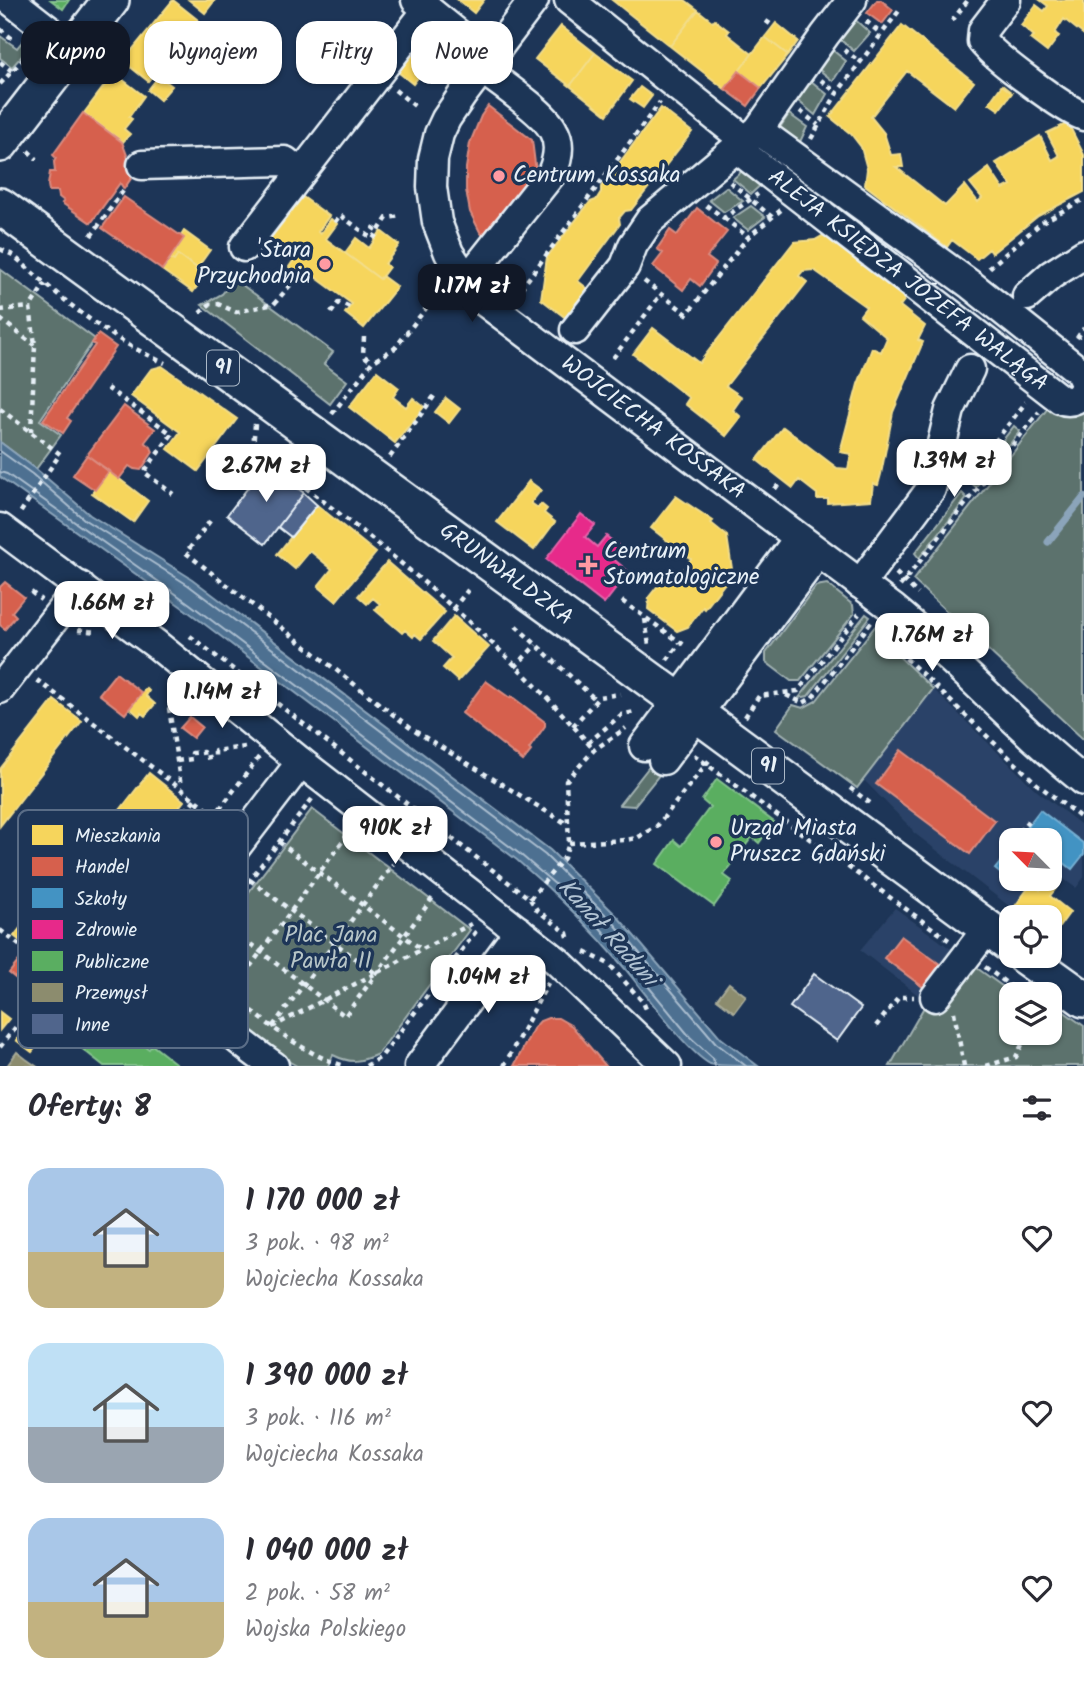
<!DOCTYPE html>
<html lang="pl">
<head>
<meta charset="utf-8">
<style>
  body { margin:0; font-family:Kalam,sans-serif; background:#f2f2f3; color:#2b2b33; height:100vh; display:flex; flex-direction:column; font-size:26px; white-space:nowrap }
  * { box-sizing:border-box; margin:0 }
  p { font-size:23px; color:#7c7c81 }
  .icon { flex:none; width:38px; height:38px; fill:none; stroke:currentColor; stroke-width:2; stroke-linecap:round; stroke-linejoin:round }
  .map { position:relative; height:1066px; overflow:hidden }
  .side { display:flex; flex-direction:column; background:#fff; flex:1 }
  .side>* { flex:none }
  .hud { position:absolute; left:21px; top:21px; width:700px; height:63px; display:flex; gap:14px }
  .needle { width:46px; rotate:294deg }
  .fabs { position:absolute; left:999px; top:828px; display:grid; gap:14px }
  .fabs a { display:grid; place-items:center; width:63px; height:63px; border-radius:14px; background:#fff; box-shadow:0 2px 5px #0004; font-size:35px }
  .price { position:absolute; translate:-50% -60px; padding:0 16px; border-radius:14px; background:#fff; color:#222; font-size:23px; line-height:46px; filter:drop-shadow(0 2px 4px #0008) }
  .price::after { content:''; position:absolute; left:50%; top:42px; width:21px; height:16px; margin-left:-10px; background:inherit; clip-path:polygon(0 0,100% 0,50% 100%) }
  .price.current { background:#111827; color:#fff }
  ul { padding:0; list-style:none }
  li { display:flex; align-items:center; gap:21px; height:175px; padding:0 28px }
  li span { display:grid; place-items:center; flex:none; width:196px; height:140px; border-radius:21px; color:#555 }
  li>.icon { margin-inline-start:auto }
  span .icon { width:84px; height:84px; fill:#fffc; stroke-width:1 }
  li b { font-size:30px }
  h2 { display:flex; justify-content:space-between; align-items:center; height:84px; padding:0 28px; font-size:30px }
  .tag { padding:0 24px; border-radius:21px; background:#fff; box-shadow:0 2px 5px #0004; font-size:24px; line-height:63px }
  .tag.current { background:#111827; color:#fff }
  .map>svg:first-child { display:block }
  .built { fill:#2c4367 }
  .green { fill:#5c726d; stroke:#a2b2b2; stroke-width:2 }
  .water { fill:#4d7091; stroke:#8ba4ba; stroke-width:2 }
  .homes { fill:#f6d55c; stroke:#f2dd8b; stroke-width:2 }
  .shops { fill:#d6604d; stroke:#db8c80; stroke-width:2 }
  .schools { fill:#4393c3; stroke:#74afd3; stroke-width:2 }
  .health { fill:#e7298a; stroke:#e765ab; stroke-width:2 }
  .public { fill:#5aae61; stroke:#85c28e; stroke-width:2 }
  .industry { fill:#8c8c6e; stroke:#a8aa97; stroke-width:2 }
  .lines { fill:none; stroke-linecap:round; stroke-linejoin:round }
  .shore { stroke:#aabdcf; stroke-width:2 }
  .stream { stroke:#8ba4ba; stroke-width:7 }
  .building { fill:#50658c; stroke:#e8f1f8; stroke-width:2 }
  .minor-casing { stroke:#e8f1f8; stroke-width:33 }
  .major-casing { stroke:#e8f1f8; stroke-width:40 }
  .path { stroke:#e8f1f8; stroke-width:4.5; stroke-dasharray:5 5; stroke-linecap:butt }
  .minor { stroke:#1d3557; stroke-width:28 }
  .major { stroke:#1d3557; stroke-width:35 }
  .poi-dot { fill:#ff9aa2; stroke:#1d3557; stroke-width:2.5 }
  .labels { text-anchor:middle; dominant-baseline:central; stroke-width:7; stroke-linejoin:round; paint-order:stroke }
  .shield { fill:#1d3557; stroke:#abb9c8; stroke-width:2 }
  .shield-label { font-size:21px; font-weight:bold; fill:#e8f1f8 }
  .poi-label { font-size:23px; fill:#e8f1f8; stroke:#1d3557; text-anchor:start }
  .street-label { font-size:23px; fill:#e8f1f8; stroke:#1d3557 }
  .park-label { font-size:23px; fill:#b7c5c7; stroke:#1d3557 }
  .water-label { font-size:24px; font-style:italic; fill:#b2c4d4; stroke:#1d3557 }
  .key { fill:#1d3557; stroke:#5a6d87; stroke-width:2 }
  .key-label { font-size:19px; fill:#e8f1f8 }
</style>
</head>
<body>
<div class="map">
<svg width="1084" height="1066" viewBox="0 0 1084 1066">
  <rect width="100%" height="100%" fill="#1d3557"/>
  <filter id="ink" filterUnits="userSpaceOnUse"><feTurbulence type="fractalNoise" baseFrequency=".0143" numOctaves="2"/><feDisplacementMap in="SourceGraphic" scale="14" xChannelSelector="R" yChannelSelector="G"/><feConvolveMatrix kernelMatrix="1 2 1 2 8 2 1 2 1" color-interpolation-filters="sRGB"/></filter>
  <g filter="url(#ink)">
    <!-- built -->
    <path class="built" d="M933 689 1037 791 1084 827V877L1076 888 1050 869V840H1012V878L1035 879 1013 909 913 832 912 829 863 779Z
      M895 908 970 963 936 1009 860 950Z"/>
    <!-- green -->
    <path class="green" d="M852 17 870 33 854 51 837 37Z
      M31 31 40 36 12 67 0 58V36L17 48Z
      M830 48 846 61 833 81 817 68Z
      M810 80 827 94 815 115 797 100Z
      M789 114 807 127 799 144 779 129Z
      M748 166 766 180 751 194 733 179Z
      M726 187 743 201 724 212 709 200Z
      M751 206 765 217 748 230 733 218Z
      M0 269 95 339 40 420 61 435 36 469 0 442Z
      M234 279 333 352 324 364 347 381 330 404 202 305 222 294Z
      M1048 408C1060 417 1071 416 1084 409V740L913 580Z
      M1014 426 1020 431 976 487 970 482Z
      M962 493 967 498 919 558 915 553Z
      M827 584 853 605 854 614 800 681H791L766 662V653L816 586Z
      M866 614 870 617 808 696 799 698Z
      M877 624 886 644 933 689 857 788 776 729 793 705 803 708 816 701Z
      M652 763 660 767V774L634 806 619 805Z
      M312 809 470 930 378 1054C360 1062 351 1064 333 1055L328 1066H297L290 1062 260 1043 216 1002 233 981C220 966 216 955 216 935Z
      M970 963 1013 994 1012 1032H1050V1011H1063L1084 1026V1066H890L927 1002Z"/>
    <!-- water -->
    <path class="water" d="M0 442 36 469 90 515 192 579 550 850 618 917 721 1038 758 1066C746 1066 718 1066 710 1064 685 1050 647 995 627 971 593 930 557 894 517 860L186 610 0 477Z"/>
    <!-- homes -->
    <path class="homes" d="M173 0 198 20 182 40 189 41 199 50 191 60 175 48 148 81 123 61Z
      M189 0H215L205 13Z
      M458 0H484L474 13Z
      M612 0H685L698 10 670 46Z
      M1040 0H1084V35L1064 19 1055 33 1059 36 1047 52 1030 39 1034 36 1021 25 1036 5 1044 11 1048 6Z
      M698 10 713 22 715 20 729 31 727 34 752 54 725 89 670 46Z
      M776 23 798 41 788 55 765 37Z
      M902 25 974 82 954 107 907 71 871 117 884 133 891 155 901 154 903 167H896L945 206 965 185 978 202 982 198 970 183 989 168 1003 189 1011 185 996 163 1040 136 1052 160 1059 156 1047 133 1068 123 1084 155V192L1038 216 992 253 989 249 977 259 952 240 947 247 865 185 867 169 861 147 851 134 830 117Z
      M561 26 595 53 570 86 535 59Z
      M765 37 788 55 761 88 739 71Z
      M182 53 191 60 187 65 178 57Z
      M595 53 632 81 607 115 570 86Z
      M411 55 426 67 413 84 398 72Z
      M114 73 144 96 129 117 132 119 124 129 130 134 123 142 84 113Z
      M159 76 172 86 160 100 148 90Z
      M1002 85 1012 93 999 110 989 103Z
      M640 87 652 96 643 108 630 99Z
      M661 108 692 132 631 210 625 211 619 218 620 224 578 281 593 293 571 322 541 299 547 257 590 202 596 200 601 192V187Z
      M303 197 329 216 318 232 320 234 331 219 337 224 326 239 380 279 382 276 397 287 364 328 345 313 352 304 307 271 302 277 289 267 293 261 268 242Z
      M184 231 210 250 197 268 178 255 174 261 170 259 184 238 181 236Z
      M381 231 399 245 385 264 389 267 380 279 345 253 356 238 369 248Z
      M824 235 906 298 900 306 925 326 918 340 923 342 893 412 881 474 878 485 873 484 871 500 828 503V499H817V494L799 480 793 488 757 460 783 427 837 468 848 469 851 454 840 452 858 384 872 348 881 352 887 338 860 315 866 307 814 270 803 271 799 276 807 282 726 386 742 397 733 410 741 417 726 436 685 404 689 398 633 354 653 328 699 363 794 242 815 240Z
      M178 255 197 268 195 270 204 277 193 292 162 270 170 259 174 261Z
      M162 366 237 419 198 471 168 449 180 432 131 396 151 369Z
      M377 371 399 388 393 397 406 407 413 398 424 407 395 443 349 407Z
      M446 398 460 409 449 423 435 412Z
      M109 471 148 501 133 522 92 493Z
      M529 481 541 490 531 503 538 508 541 504 547 509 544 513 555 522 534 550 497 522Z
      M676 496 713 521 711 523 727 536 732 569 722 581 725 583 705 609 703 607 688 627 677 631 648 609 649 597 672 568 679 574 691 559 651 528Z
      M317 505 376 553 336 601 318 586 332 569 310 551 295 569 277 554Z
      M387 562 445 612 421 639 415 634 413 637 405 630 402 633 375 610 380 604 373 598 367 604 358 596Z
      M454 616 489 647 458 681 443 668 452 658 433 641Z
      M146 688 149 691 146 696 155 704 145 716 141 713 139 716 130 708Z
      M54 700 82 721 0 826V769Z
      M149 773 184 801 86 925 81 921 48 963 14 936 47 893 52 897Z
      M1047 880 1057 887 1050 896 1070 912 1051 938 1050 917H1024L1013 909 1032 883 1040 890Z
      M37 1005 53 1017 40 1034 44 1037 32 1052 16 1040 34 1017 30 1014Z
      M0 1012 9 1019 0 1030Z"/>
    <!-- shops -->
    <path class="shops" d="M877 0H881L893 10 882 24 867 13Z
      M739 71 761 88 748 106 725 89Z
      M488 106 532 140 536 172 485 238 480 232 470 212 466 190V168L470 143 481 116Z
      M83 113 122 142 134 174 124 189 120 183 91 223 62 203 64 201 59 197 58 191H49L48 185 50 172H55L54 162 56 158 53 155Z
      M124 197 184 238 162 270 102 228Z
      M697 208 727 232 707 257 716 264 700 286 691 279 683 290 653 266 663 253 657 249 670 230 677 235Z
      M98 334 116 347 67 418 71 421 63 433 43 420 95 345 92 343Z
      M124 406 155 429 145 442 151 447 153 452 141 470 134 469 129 466 119 479 87 455Z
      M87 455 109 471 95 490 73 475Z
      M5 582 24 597 12 612 16 616 5 629 0 625V587Z
      M116 673 142 693 125 714 99 694Z
      M486 681 510 698 511 696 545 722V726L529 749 531 751 523 761 462 713Z
      M190 717 202 727 193 738 180 728Z
      M901 750 995 821 970 854 876 784Z
      M901 936 948 970 931 993 884 958Z
      M22 957 42 973 29 989 9 973Z
      M548 1018H558L572 1026 606 1066H514L533 1029 540 1021Z"/>
    <!-- schools -->
    <path class="schools" d="M1040 810 1084 844V854L1072 869 1050 852V840H1017Z
      M1012 848V878H1022L1016 886 995 869Z"/>
    <!-- health -->
    <path class="health" d="M581 514 595 525 585 537 597 547 606 536 620 547 611 557 629 572 604 604 546 559Z"/>
    <!-- public -->
    <path class="public" d="M51 0H69L63 9Z
      M717 779 774 822 759 843 752 837 724 875 732 881 714 906 657 864 674 840 681 846 710 807 702 800Z
      M138 971 175 999 141 1043 149 1049 152 1045 179 1066H104L80 1047Z"/>
    <!-- industry -->
    <path class="industry" d="M729 983 746 996 734 1012 717 999Z
      M17 1052 26 1059 36 1066H7Z"/>
    <g class="lines">
      <!-- shore -->
      <path class="shore" d="M0 451 32 474 85 520 188 585 545 855 613 922 716 1043 746 1066
        M0 472 7 474 190 604 521 855 578 904 597 924 690 1037 713 1058 715 1066"/>
      <!-- stream -->
      <path class="stream" d="M1048 542 1084 497"/>
    </g>
    <!-- building -->
    <path class="building" d="M266 464 304 493 265 544 227 515Z
      M304 493 317 505 291 537 278 527Z
      M814 974 861 1008 837 1041 790 1007Z"/>
    <g class="lines">
      <!-- minor casing -->
      <g class="minor-casing">
        <g id="minor">
          <path d="M10 0 73 49"/>
          <path d="M416 0 489 59"/>
          <path id="s1" d="M534 0 463 94 446 119 439 134 433 159 432 187 437 222 449 253 474 291 485 302 894 609C960 663 1017 728 1084 781"/>
          <path d="M569 0 746 141"/>
          <path d="M1006 0 983 30 982 41C994 57 1066 111 1084 116"/>
          <path d="M758 130 971 285 1079 371 1084 381"/>
          <path id="s2" d="M736 148 1060 399C1071 404 1080 399 1084 388"/>
          <path d="M142 165 285 161 300 173"/>
          <path d="M244 247 428 9"/>
          <path d="M467 280 552 173C558 159 561 143 553 130 545 113 499 82 482 69"/>
          <path d="M1027 296 1051 275 1084 254"/>
          <path d="M575 330 625 266 633 245 650 220 758 130 825 35 852 0"/>
          <path d="M0 528 157 645 301 762 557 961 667 1066"/>
          <path d="M860 584 931 489 950 410 970 369"/>
          <path d="M0 689 80 586"/>
          <path d="M644 746 798 539"/>
          <path d="M663 760 818 553"/>
          <path d="M935 997 987 929"/>
          <path d="M274 1066C238 1041 171 993 177 942 178 931 183 921 187 911L301 762"/>
          <path d="M419 1066 519 931"/>
        </g>
      </g>
      <!-- major casing -->
      <g class="major-casing">
        <g id="major">
          <path d="M0 144 111 0"/>
          <path id="s3" d="M0 206 697 714 1012 946"/>
          <path d="M1024 956 1084 999"/>
        </g>
      </g>
      <!-- path -->
      <path class="path" d="M766 21 773 26
        M866 21 881 34
        M952 21 968 0
        M0 29 14 40
        M844 50 860 62
        M0 62 12 71
        M821 80 837 93
        M0 84 33 49
        M395 90 416 107
        M800 111 818 125
        M811 139 837 93 899 11
        M28 151 37 159
        M730 182 773 218
        M706 205 724 218 758 194
        M724 218 748 237
        M335 222 340 215 373 239 387 218 402 216
        M372 227 378 231
        M91 236 123 191
        M0 249 13 255C59 297 108 339 165 363
        M989 268 1041 223 1084 199
        M644 281 687 314 748 237 781 210
        M518 298 520 290 660 102
        M0 310 30 307
        M200 313 210 304H218L236 312 274 304 292 283
        M331 313 339 302 350 307
        M0 319 34 345
        M364 337 363 355 372 362
        M1077 338 1084 328
        M613 358 661 294
        M107 388 172 434 144 472 173 494
        M0 409 60 454 20 513
        M332 414 372 362 395 348 438 293
        M255 424 253 448C375 539 496 634 594 750
        M31 432 35 345 30 307 45 284
        M390 457 435 395
        M775 489 781 481
        M958 489 1026 402
        M210 521 186 553 413 730 567 824
        M896 573 918 594
        M900 586 1039 412
        M31 592 41 600
        M622 601 687 647
        M453 609 468 590
        M645 619 649 645
        M516 626 596 700
        M78 630 97 632
        M190 636 508 882 530 899 537 910 567 933 568 937
        M886 636 890 643 1037 784 1084 820
        M667 660 680 643
        M515 667 536 645
        M37 680 215 815
        M786 695 803 703 812 698 873 620
        M169 708 181 787
        M745 717 759 696 798 691 859 614
        M573 726 599 697 620 694
        M588 743 621 715 634 712
        M694 755 950 941
        M177 761 192 759V753L203 752 204 758 215 756V751L245 747
        M850 788 874 806
        M312 799 219 920C212 933 207 946 212 961 224 998 308 1059 346 1066
        M1019 832 1028 821
        M279 842 421 949
        M569 843 626 840 637 838 657 826 711 758
        M250 880 375 973
        M530 899 564 858 569 843 566 781 594 750 626 728
        M219 920 345 1016 434 896
        M0 930 65 981 99 960 113 945 125 944 215 815 259 757
        M585 952 609 964 643 1002 646 1009
        M985 967 1021 994
        M232 991 350 831
        M954 1012 964 1066
        M273 1026 393 864
        M876 1026 899 997H914
        M272 1027 471 924
        M0 1047 195 799
        M366 1066 381 1057 477 930
        M504 1066 548 983
        M986 1066 1016 1057 1028 1032"/>
      <!-- minor -->
      <use href="#minor" class="minor"/>
      <!-- major -->
      <use href="#major" class="major"/>
    </g>
  </g>
  <!-- markers -->
  <g class="poi-dot">
    <circle cx="499" cy="176" r="7"/>
    <circle cx="325" cy="264" r="7"/>
    <path d="M584.5 554.5h7v7h7v7h-7v7h-7v-7h-7v-7h7z"/>
    <circle cx="716" cy="842" r="7"/>
  </g>
  <g class="labels">
    <!-- shield labels -->
    <g class="shield">
      <rect x="207" y="350.5" width="32" height="35" rx="5"/>
      <rect x="752" y="748.5" width="32" height="35" rx="5"/>
    </g>
    <g class="shield-label">
      <text x="223" y="368">91</text>
      <text x="768" y="766">91</text>
    </g>
    <!-- poi labels -->
    <g class="poi-label">
      <text x="513" y="176">Centrum Kossaka</text>
      <text x="311" y="251" text-anchor="end">'Stara<tspan x="311" dy="26">Przychodnia</tspan></text>
      <text x="604" y="552">Centrum<tspan x="604" dy="26">Stomatologiczne</tspan></text>
      <text x="730" y="829">Urząd Miasta<tspan x="730" dy="26">Pruszcz Gdański</tspan></text>
    </g>
    <!-- street labels -->
    <g class="street-label">
      <text stroke="none"><textPath href="#s2" startOffset="217">ALEJA KSIĘDZA JÓZEFA WALĄGA</textPath></text>
      <text stroke="none"><textPath href="#s1" startOffset="558">WOJCIECHA KOSSAKA</textPath></text>
      <text stroke="none"><textPath href="#s3" startOffset="626">GRUNWALDZKA</textPath></text>
    </g>
    <!-- park labels -->
    <g class="park-label">
      <text x="331" y="936">Plac Jana<tspan x="331" dy="26">Pawła II</tspan></text>
    </g>
    <!-- water labels -->
    <g class="water-label">
      <text transform="translate(607 933) rotate(48)">Kanał Raduni</text>
    </g>
  </g>
  <!-- legend -->
  <rect x="18" y="810" width="230" height="238" rx="10" class="key"/>
  <rect x="32" y="825" width="31" height="20" fill="#f6d55c"/>
  <rect x="32" y="857" width="31" height="19" fill="#d6604d"/>
  <rect x="32" y="888" width="31" height="20" fill="#4393c3"/>
  <rect x="32" y="920" width="31" height="19" fill="#e7298a"/>
  <rect x="32" y="951" width="31" height="20" fill="#5aae61"/>
  <rect x="32" y="983" width="31" height="19" fill="#8c8c6e"/>
  <rect x="32" y="1014" width="31" height="20" fill="#50658c"/>
  <g class="key-label">
    <text x="75" y="842">Mieszkania</text>
    <text x="75" y="873">Handel</text>
    <text x="75" y="905">Szkoły</text>
    <text x="75" y="936">Zdrowie</text>
    <text x="75" y="968">Publiczne</text>
    <text x="75" y="999">Przemysł</text>
    <text x="75" y="1031">Inne</text>
  </g>
</svg>
<div class="fabs">
<a><svg class="needle" viewBox="-14 -14 28 28"><path d="M0-13l5 13h-10z" fill="#e53935"/><path d="M0 13l5-13h-10z" fill="#7c7c81"/></svg></a>
<a><svg class="icon" aria-label="locate" viewBox="0 0 24 24"><circle cx="12" cy="12" r="6"/><path d="M12 2v4M12 18v4M2 12h4M18 12h4"/></svg></a>
<a><svg class="icon" aria-label="layers" viewBox="0 0 24 24"><path d="M12 4l9 5-9 5-9-5zM3 14l9 5 9-5"/></svg></a>
</div>
<b class="price current" style="left:472px;top:324px">1.17M zł</b>
<b class="price" style="left:954px;top:499px">1.39M zł</b>
<b class="price" style="left:266px;top:504px">2.67M zł</b>
<b class="price" style="left:112px;top:641px">1.66M zł</b>
<b class="price" style="left:932px;top:673px">1.76M zł</b>
<b class="price" style="left:222px;top:730px">1.14M zł</b>
<b class="price" style="left:395px;top:866px">910K zł</b>
<b class="price" style="left:488px;top:1015px">1.04M zł</b>
<div class="hud">
<a class="tag current">Kupno</a>
<a class="tag">Wynajem</a>
<a class="tag">Filtry</a>
<a class="tag">Nowe</a>
</div>
</div>
<section class="side">
<h2>Oferty: 8<svg class="icon" aria-label="filters" viewBox="0 0 24 24"><path d="M4 7h16M4 17h16"/><circle cx="9" cy="7" r="2"/><circle cx="15" cy="17" r="2"/></svg></h2>
<ul>
<li><span style="background:linear-gradient(#a9c7e8 60%,#c2b280 0)"><svg class="icon" aria-label="home" viewBox="0 0 24 24"><path d="M3 11l9-7 9 7M6 9v11h12V9"/></svg></span><div><b>1 170 000 zł</b><p>3 pok. · 98 m²</p><p>Wojciecha Kossaka</p></div><svg class="icon" aria-label="heart" viewBox="0 0 24 24"><path d="M12 20l-8-8c-3-5 5-10 8-4 3-6 11-1 8 4z"/></svg></li>
<li><span style="background:linear-gradient(#bfe0f5 60%,#9aa5b1 0)"><svg class="icon" aria-label="home" viewBox="0 0 24 24"><path d="M3 11l9-7 9 7M6 9v11h12V9"/></svg></span><div><b>1 390 000 zł</b><p>3 pok. · 116 m²</p><p>Wojciecha Kossaka</p></div><svg class="icon" aria-label="heart" viewBox="0 0 24 24"><path d="M12 20l-8-8c-3-5 5-10 8-4 3-6 11-1 8 4z"/></svg></li>
<li><span style="background:linear-gradient(#a9c7e8 60%,#c2b280 0)"><svg class="icon" aria-label="home" viewBox="0 0 24 24"><path d="M3 11l9-7 9 7M6 9v11h12V9"/></svg></span><div><b>1 040 000 zł</b><p>2 pok. · 58 m²</p><p>Wojska Polskiego</p></div><svg class="icon" aria-label="heart" viewBox="0 0 24 24"><path d="M12 20l-8-8c-3-5 5-10 8-4 3-6 11-1 8 4z"/></svg></li>
</ul>
</section>
</body>
</html>
